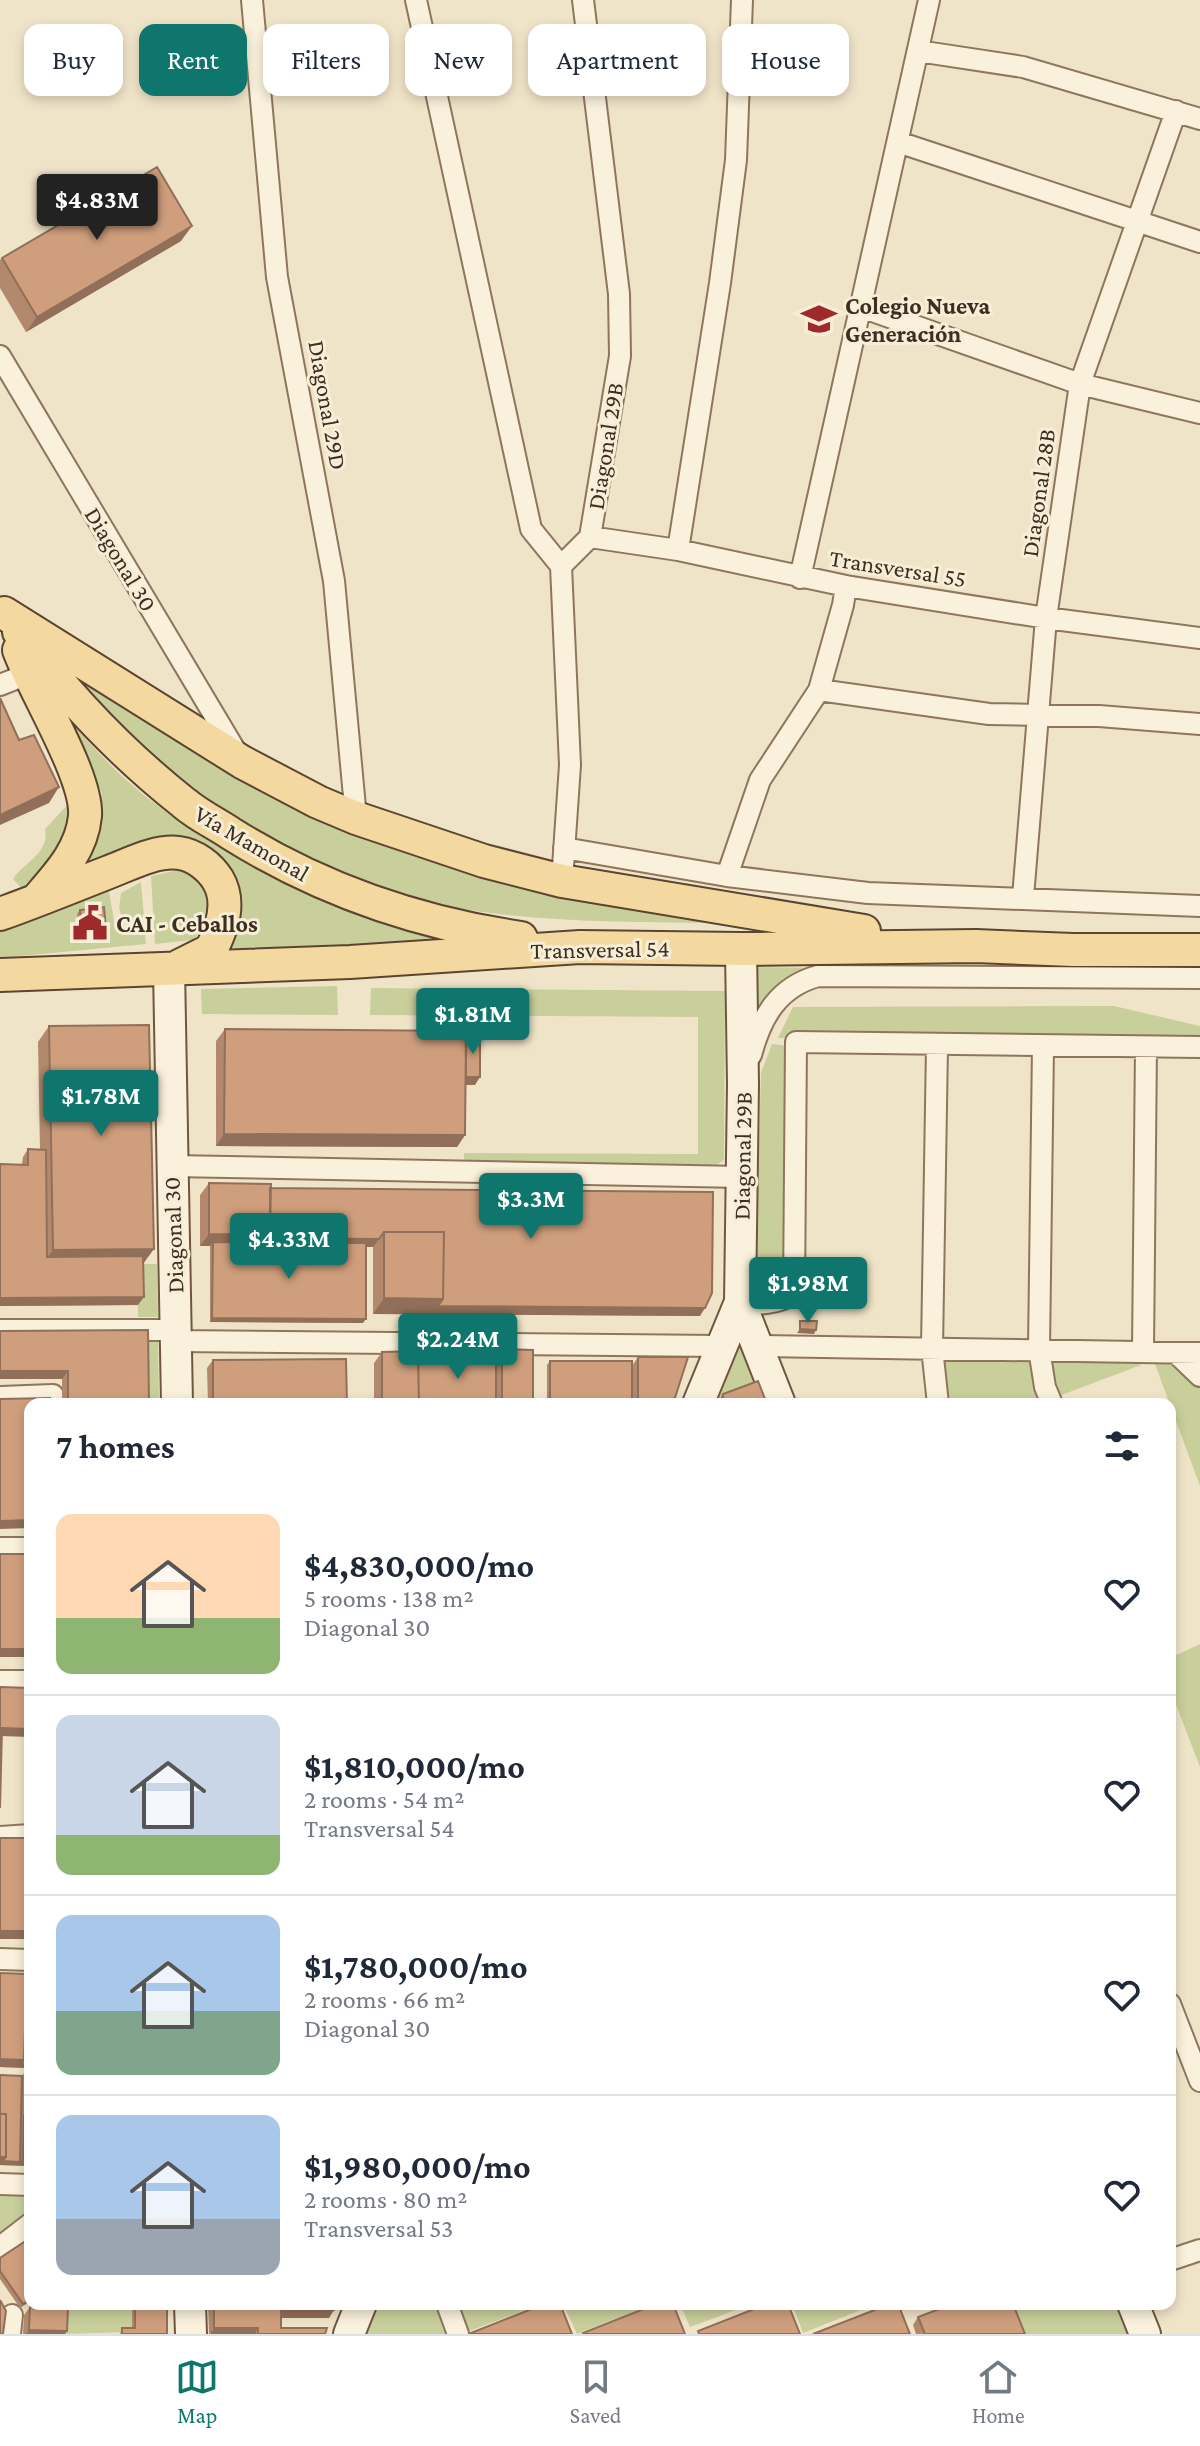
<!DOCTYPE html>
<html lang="en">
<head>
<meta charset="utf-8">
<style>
  body { margin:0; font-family:"Crimson Pro",serif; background:#f6f6f7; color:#1f2937; height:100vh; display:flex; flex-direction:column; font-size:30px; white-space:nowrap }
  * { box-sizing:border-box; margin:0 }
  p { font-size:26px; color:#747a83 }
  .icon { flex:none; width:44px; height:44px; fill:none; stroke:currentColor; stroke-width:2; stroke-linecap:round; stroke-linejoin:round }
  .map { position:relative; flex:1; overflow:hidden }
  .side { position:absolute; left:24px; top:1398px; width:1152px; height:912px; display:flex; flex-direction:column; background:#fff; border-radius:16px; box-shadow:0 4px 12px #0003 }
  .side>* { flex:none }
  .hud { position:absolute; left:24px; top:24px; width:1152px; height:72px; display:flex; gap:16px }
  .price { position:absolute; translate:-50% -68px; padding:0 18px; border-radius:8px; background:#0f766e; color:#fff; font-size:26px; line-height:52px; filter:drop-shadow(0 2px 4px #0008) }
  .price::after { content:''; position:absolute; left:50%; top:48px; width:24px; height:18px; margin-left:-12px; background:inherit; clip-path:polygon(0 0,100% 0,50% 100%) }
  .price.active { background:#222; color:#fff }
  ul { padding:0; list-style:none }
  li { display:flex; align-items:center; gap:24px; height:200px; padding:0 32px }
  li+li { border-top:2px solid #e0e1e3 }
  li span { display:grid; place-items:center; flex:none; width:224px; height:160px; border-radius:16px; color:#555 }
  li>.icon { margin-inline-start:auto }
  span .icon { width:96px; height:96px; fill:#fffc; stroke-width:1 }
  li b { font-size:34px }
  h2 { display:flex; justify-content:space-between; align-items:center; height:96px; padding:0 32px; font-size:34px }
  .chip { padding:0 28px; border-radius:16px; background:#fff; box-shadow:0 4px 12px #0003; font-size:28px; line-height:72px }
  .chip.active { background:#0f766e; color:#fff }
  .menu { display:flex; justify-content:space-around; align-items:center; height:112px; border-top:2px solid #e0e1e3; background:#fff; font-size:22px; color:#747a83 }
  .menu a { display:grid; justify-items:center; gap:4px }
  .menu .active { color:#0f766e }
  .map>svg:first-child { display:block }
  .green { fill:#c9cf9b }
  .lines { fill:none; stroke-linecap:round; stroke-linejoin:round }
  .street-casing { stroke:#8d765c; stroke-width:24 }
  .secondary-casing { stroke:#6f573f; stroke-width:34 }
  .primary-casing { stroke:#5b4430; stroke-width:36 }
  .street { stroke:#faf1dc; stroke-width:20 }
  .secondary { stroke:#faf1dc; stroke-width:30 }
  .primary { stroke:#f3d9a0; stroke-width:32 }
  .wall { fill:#b2896c }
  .shaded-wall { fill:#916f58 }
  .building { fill:#cf9f7d; stroke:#916f58; stroke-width:2 }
  .labels { text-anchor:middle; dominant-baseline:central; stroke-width:6; stroke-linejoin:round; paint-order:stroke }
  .poi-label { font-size:24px; font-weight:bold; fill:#3d2e20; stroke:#f7eed8; text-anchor:start }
  .street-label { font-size:24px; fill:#3d2e20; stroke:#f7eed8 }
</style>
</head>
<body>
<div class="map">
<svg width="1200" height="2334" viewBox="0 0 1200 2334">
  <rect width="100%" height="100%" fill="#f0e4c8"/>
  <!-- green -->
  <path class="green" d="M83 680 235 776 720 923C626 922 533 923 441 905 348 887 233 825 161 764 141 748 90 702 83 680Z
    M49 696C75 727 101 758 132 785 151 802 174 817 196 831 284 888 368 921 470 945L227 949C234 906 251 866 199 844L88 870 102 793Z
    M71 801V835L26 893 13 879C24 862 50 853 45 829Z
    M178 870C214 881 216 914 193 940L155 944 151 876Z
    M141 882 144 918H122L119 908 121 893Z
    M109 891 114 921 123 927H144L146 944 0 958V931Z
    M751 967 828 968 754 1030Z
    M337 986 338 1015 202 1014 201 989Z
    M371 988 725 991 724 1160 715 1166 464 1163V1153L698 1154V1017L370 1015Z
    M1114 1006 1200 1026V1037L778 1038 793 1007Z
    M772 1044 789 1046 784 1294 755 1293 761 1073Z
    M137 1264H157L158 1317H138Z
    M143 1338H158L159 1404H143Z
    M735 1346 743 1347 759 1387 713 1404Z
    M1051 1356H1130L1141 1365 1059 1396 1052 1385Z
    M1152 1356H1200V1486Z
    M1030 1357 1040 1403 944 1404 942 1362Z
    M1200 1644V1767L1170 1689V1658Z
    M0 2195 30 2196V2216L0 2239Z
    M46 2304H86V2308H132V2332L62 2334 24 2315Z
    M377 2304H439L450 2334H365Z
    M453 2304H541L464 2333Z
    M563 2304H653L577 2334Z
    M680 2304H752L690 2327Z
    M792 2304H876L803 2333Z
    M1013 2304H1122L1134 2334H1025Z"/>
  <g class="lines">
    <!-- street casing -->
    <g class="street-casing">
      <path id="street" d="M252 0 277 277 334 581 356 818
        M416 0 531 529 561 566
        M918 51 1023 67 1200 119
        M898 142 1200 242
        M861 307 1080 384 1200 413
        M0 356 238 755
        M590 537 678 550 846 586 1046 618 1200 638
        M678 550 720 283 736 160 742 0
        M800 578 929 0
        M0 685 38 670
        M819 690 989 714 1099 716 1200 724
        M564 848 727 876 868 893 1200 906
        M727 876 760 780 819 690 843 605 846 586
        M562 881 570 765 561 566 590 537 620 356 619 294 583 0
        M1023 897 1046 618 1080 384 1176 111
        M937 1046 932 1348 938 1404
        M1043 1046 1039 1349 1045 1387 1052 1404
        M751 1055C761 1017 778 987 818 976L1200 978
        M172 1166 742 1177
        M740 1302C760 1305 776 1304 794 1294L796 1042 1200 1047
        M0 1330H176
        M176 1341 720 1346
        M757 1346 1200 1353
        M1143 1350 1146 1047
        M1176 1353 1200 1376
        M0 1397 53 1395V1404
        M0 1548H30
        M0 1681H30
        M0 1837 30 1835
        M0 1959 30 1960
        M1170 2004 1200 2081
        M0 2184 30 2185
        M0 2247 30 2224
        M1170 2260 1200 2250
        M447 2304 458 2334
        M10 2334 12 2315"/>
    </g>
    <!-- secondary casing -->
    <g class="secondary-casing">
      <path id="secondary" d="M741 949 743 1084 740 1302 780 1404
        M169 969 177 1404
        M698 1404 740 1302
        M190 2304 191 2334
        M1133 2304 1145 2334
        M349 2334 361 2304"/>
    </g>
    <!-- primary casing -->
    <g class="primary-casing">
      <path id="primary" d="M4 613 242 762 318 802 356 818 484 861 562 881 864 931
        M19 632C66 695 122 754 184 803 198 815 215 823 230 833 319 889 418 923 521 938
        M19 650C34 691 88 777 85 816 82 849 60 873 40 896
        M0 914C37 901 73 886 109 872 130 864 156 850 179 853 195 855 210 867 218 880 231 902 222 929 211 950L179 966
        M0 975 350 962 580 947 741 949 976 946 1073 950H1200"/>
    </g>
    <!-- street -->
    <use href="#street" class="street"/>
    <!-- secondary -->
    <use href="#secondary" class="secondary"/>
    <!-- primary -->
    <use href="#primary" class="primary"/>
  </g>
  <!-- wall -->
  <path class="wall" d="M181 241 26 332 0 288V260L2 258Z
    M80 910 106 929 103 933 79 936 77 914Z
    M49 1026 143 1264 138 1305 0 1306 23 1157 28 1149 40 1150 38 1042Z
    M225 1029 475 1085H466L465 1135 457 1147 216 1146V1041Z
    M209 1183 270 1188 700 1316 373 1314V1247H366L363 1323 210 1322V1246H200V1195Z
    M0 1331 149 1404H62V1379H0Z
    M502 1349 533 1404H374V1363L382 1352 418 1359 496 1357Z
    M638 1357 673 1404H547V1365L550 1361 632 1366Z
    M213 1360 347 1404H208L207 1368Z
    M0 1973 27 1974 30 2166 0 2165 22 2076 28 2068 0 2067Z
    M30 2238V2302L20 2308 0 2279V2258Z
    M95 2304H167V2334H120L122 2328H132V2308H95Z
    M208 2304H334L329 2318H281V2328L325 2334H209Z
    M30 2307 67 2331 65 2334H23L24 2315Z
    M918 2317 1025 2334H916L913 2325Z"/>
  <!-- shaded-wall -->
  <path class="shaded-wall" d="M192 226 181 241 26 332 37 317Z
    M59 787 49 803 0 825V815Z
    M106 929 103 933 79 936 82 932Z
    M463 1077H480L475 1085H457Z
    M224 1134 465 1135 457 1147 216 1146Z
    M209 1234 270 1235 379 1239 373 1247 213 1246V1242L210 1246H200Z
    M154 1249 143 1264 42 1265 53 1250Z
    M144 1297 138 1305 0 1306V1298Z
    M384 1298 443 1299 705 1308 700 1316 373 1314Z
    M212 1318 366 1319 363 1323 210 1322Z
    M800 1329 816 1330 814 1334 797 1333Z
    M0 1371H68L62 1379H0Z
    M30 1520V1528L0 1529V1521Z
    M0 1649H30V1657H0Z
    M2 1728 30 1729V1737L0 1736Z
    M0 1931H29L30 1939H0Z
    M0 2059 24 2060 30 2064V2068L0 2067Z
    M0 2157H6L20 2162 23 2158H30V2166L0 2165Z
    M98 2304H167L164 2309 135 2304 132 2308H95Z
    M281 2310H334L329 2318H275Z
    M214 2328H258L254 2334 212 2332Z
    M29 2330 67 2331 65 2334H26Z"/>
  <!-- building -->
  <path class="building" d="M157 167 192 226 37 317 2 258Z
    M0 698 19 740 34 735 59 787 0 815Z
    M104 907 106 929 82 932 80 910Z
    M149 1025 154 1249 53 1250 49 1026Z
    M225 1029 466 1031 465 1135 224 1134Z
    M466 1034H480V1077H466Z
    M28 1149 46 1150 47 1257 143 1256 144 1297 0 1298V1164L28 1165Z
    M209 1183 271 1184 270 1235 209 1234Z
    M270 1188 713 1192 712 1293 705 1308 438 1306 443 1299 444 1232H384L379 1239 268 1238 270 1235Z
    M384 1232H444L443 1299 384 1298Z
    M213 1242 366 1243V1319L212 1318Z
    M800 1321H817L816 1330 800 1329Z
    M148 1330 149 1404H68V1371H0V1331Z
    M502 1349 533 1350V1404H502Z
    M418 1351 419 1404H382V1352Z
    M496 1357V1404H419L418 1359Z
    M638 1357H688L673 1404H638Z
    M346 1359 347 1404H213V1360Z
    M550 1361H632V1404H550Z
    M758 1381 767 1404H726L723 1397 721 1401 723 1394Z
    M50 1398V1404H30V1520L0 1521V1399Z
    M0 1554H30V1649H0Z
    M0 1687 30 1688V1729L2 1728 0 1808Z
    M0 1838H30L29 1931H0Z
    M0 1973 27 1974 24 2060 0 2059Z
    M27 1978H30V2064H21L24 2060Z
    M28 2068H30V2111H27Z
    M0 2075 22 2076 20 2162 3 2161 6 2157V2114H0Z
    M0 2114H6V2157H0Z
    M24 2115H30V2158H23Z
    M30 2238V2300L23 2304 0 2271V2258Z
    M0 2300 6 2311 3 2334H0Z
    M135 2304 167 2305V2334H122V2328H135Z
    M214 2304H334V2310H281V2328H327L325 2334H258V2328H214Z
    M544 2304H560L572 2334H471V2333Z
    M656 2304H673L685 2334H584L583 2333Z
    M767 2304H788L800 2334H699L698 2331Z
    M890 2304H898L910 2334H813Z
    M952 2304H1013L1025 2334H925L918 2317Z
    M30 2307H68L67 2331 29 2330Z
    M212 2332H255V2334H212Z"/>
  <!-- icons -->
  <defs>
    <g id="school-bare" transform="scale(2.76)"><path d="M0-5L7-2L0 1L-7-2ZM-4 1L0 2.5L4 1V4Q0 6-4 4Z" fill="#9e2a2b" stroke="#f7eed8" stroke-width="2.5" paint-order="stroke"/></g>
    <g id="civic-bare" transform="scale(2.76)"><path d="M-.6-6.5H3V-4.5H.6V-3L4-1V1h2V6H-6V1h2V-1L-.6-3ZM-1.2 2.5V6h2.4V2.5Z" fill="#9e2a2b" stroke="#f7eed8" stroke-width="2.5" paint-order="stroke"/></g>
  </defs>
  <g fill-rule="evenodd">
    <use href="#school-bare" x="819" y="319"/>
    <use href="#civic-bare" x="90" y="923"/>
  </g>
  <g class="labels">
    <!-- poi labels -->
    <g class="poi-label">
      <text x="845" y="305">Colegio Nueva<tspan x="845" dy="28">Generación</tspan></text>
      <text x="116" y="923">CAI - Ceballos</text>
    </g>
    <!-- street labels -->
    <g class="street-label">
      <text transform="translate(328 405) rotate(80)">Diagonal 29D</text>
      <text transform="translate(605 446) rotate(-81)">Diagonal 29B</text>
      <text transform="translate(1038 493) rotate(-82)">Diagonal 28B</text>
      <text transform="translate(121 559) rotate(59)">Diagonal 30</text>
      <text transform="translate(898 568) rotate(9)">Transversal 55</text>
      <text transform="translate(252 843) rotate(30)">Vía Mamonal</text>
      <text transform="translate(600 949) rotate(-1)">Transversal 54</text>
      <text transform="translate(742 1156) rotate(-89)">Diagonal 29B</text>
      <text transform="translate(173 1235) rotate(-92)">Diagonal 30</text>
    </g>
  </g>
</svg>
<b class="price active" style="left:97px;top:242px">$4.83M</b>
<b class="price" style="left:473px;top:1056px">$1.81M</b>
<b class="price" style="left:101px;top:1138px">$1.78M</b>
<b class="price" style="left:531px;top:1241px">$3.3M</b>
<b class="price" style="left:289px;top:1281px">$4.33M</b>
<b class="price" style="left:808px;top:1325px">$1.98M</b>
<b class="price" style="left:458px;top:1381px">$2.24M</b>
<div class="hud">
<a class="chip">Buy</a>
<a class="chip active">Rent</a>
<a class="chip">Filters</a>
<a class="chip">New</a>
<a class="chip">Apartment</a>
<a class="chip">House</a>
</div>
<section class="side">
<h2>7 homes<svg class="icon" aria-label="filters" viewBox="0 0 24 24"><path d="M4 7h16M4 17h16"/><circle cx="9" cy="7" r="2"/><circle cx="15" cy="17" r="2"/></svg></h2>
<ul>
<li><span style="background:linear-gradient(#ffd9b3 65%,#8fb573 0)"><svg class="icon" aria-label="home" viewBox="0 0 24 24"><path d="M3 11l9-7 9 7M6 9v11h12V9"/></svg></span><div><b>$4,830,000/mo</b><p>5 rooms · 138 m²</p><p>Diagonal 30</p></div><svg class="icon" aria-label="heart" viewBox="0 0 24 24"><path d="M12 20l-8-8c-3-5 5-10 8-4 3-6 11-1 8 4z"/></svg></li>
<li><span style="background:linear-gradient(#c9d6e8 75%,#8fb573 0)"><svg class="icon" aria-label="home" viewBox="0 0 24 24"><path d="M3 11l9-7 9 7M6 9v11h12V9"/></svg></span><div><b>$1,810,000/mo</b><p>2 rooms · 54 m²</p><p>Transversal 54</p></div><svg class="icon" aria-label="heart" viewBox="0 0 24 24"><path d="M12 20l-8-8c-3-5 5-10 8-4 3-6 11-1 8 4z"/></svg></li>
<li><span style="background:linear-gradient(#a9c7e8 60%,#7fa58c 0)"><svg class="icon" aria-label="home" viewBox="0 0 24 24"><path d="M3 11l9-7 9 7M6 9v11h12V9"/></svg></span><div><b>$1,780,000/mo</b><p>2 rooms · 66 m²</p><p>Diagonal 30</p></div><svg class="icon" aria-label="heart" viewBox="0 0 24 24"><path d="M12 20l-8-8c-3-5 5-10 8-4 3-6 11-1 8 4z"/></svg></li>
<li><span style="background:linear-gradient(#a9c7e8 65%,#9aa5b1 0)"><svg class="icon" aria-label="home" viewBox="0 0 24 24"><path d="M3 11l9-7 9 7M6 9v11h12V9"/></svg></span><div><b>$1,980,000/mo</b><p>2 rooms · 80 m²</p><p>Transversal 53</p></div><svg class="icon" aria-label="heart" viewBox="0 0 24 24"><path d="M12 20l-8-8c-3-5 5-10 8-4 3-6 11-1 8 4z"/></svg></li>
</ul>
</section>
</div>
<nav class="menu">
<a class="active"><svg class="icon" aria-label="map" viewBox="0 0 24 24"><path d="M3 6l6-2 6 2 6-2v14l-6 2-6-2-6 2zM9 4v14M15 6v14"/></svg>Map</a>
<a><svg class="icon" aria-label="saved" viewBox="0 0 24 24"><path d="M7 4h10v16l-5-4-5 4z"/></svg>Saved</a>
<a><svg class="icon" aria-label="home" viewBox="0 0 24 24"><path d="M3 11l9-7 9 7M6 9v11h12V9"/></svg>Home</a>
</nav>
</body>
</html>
